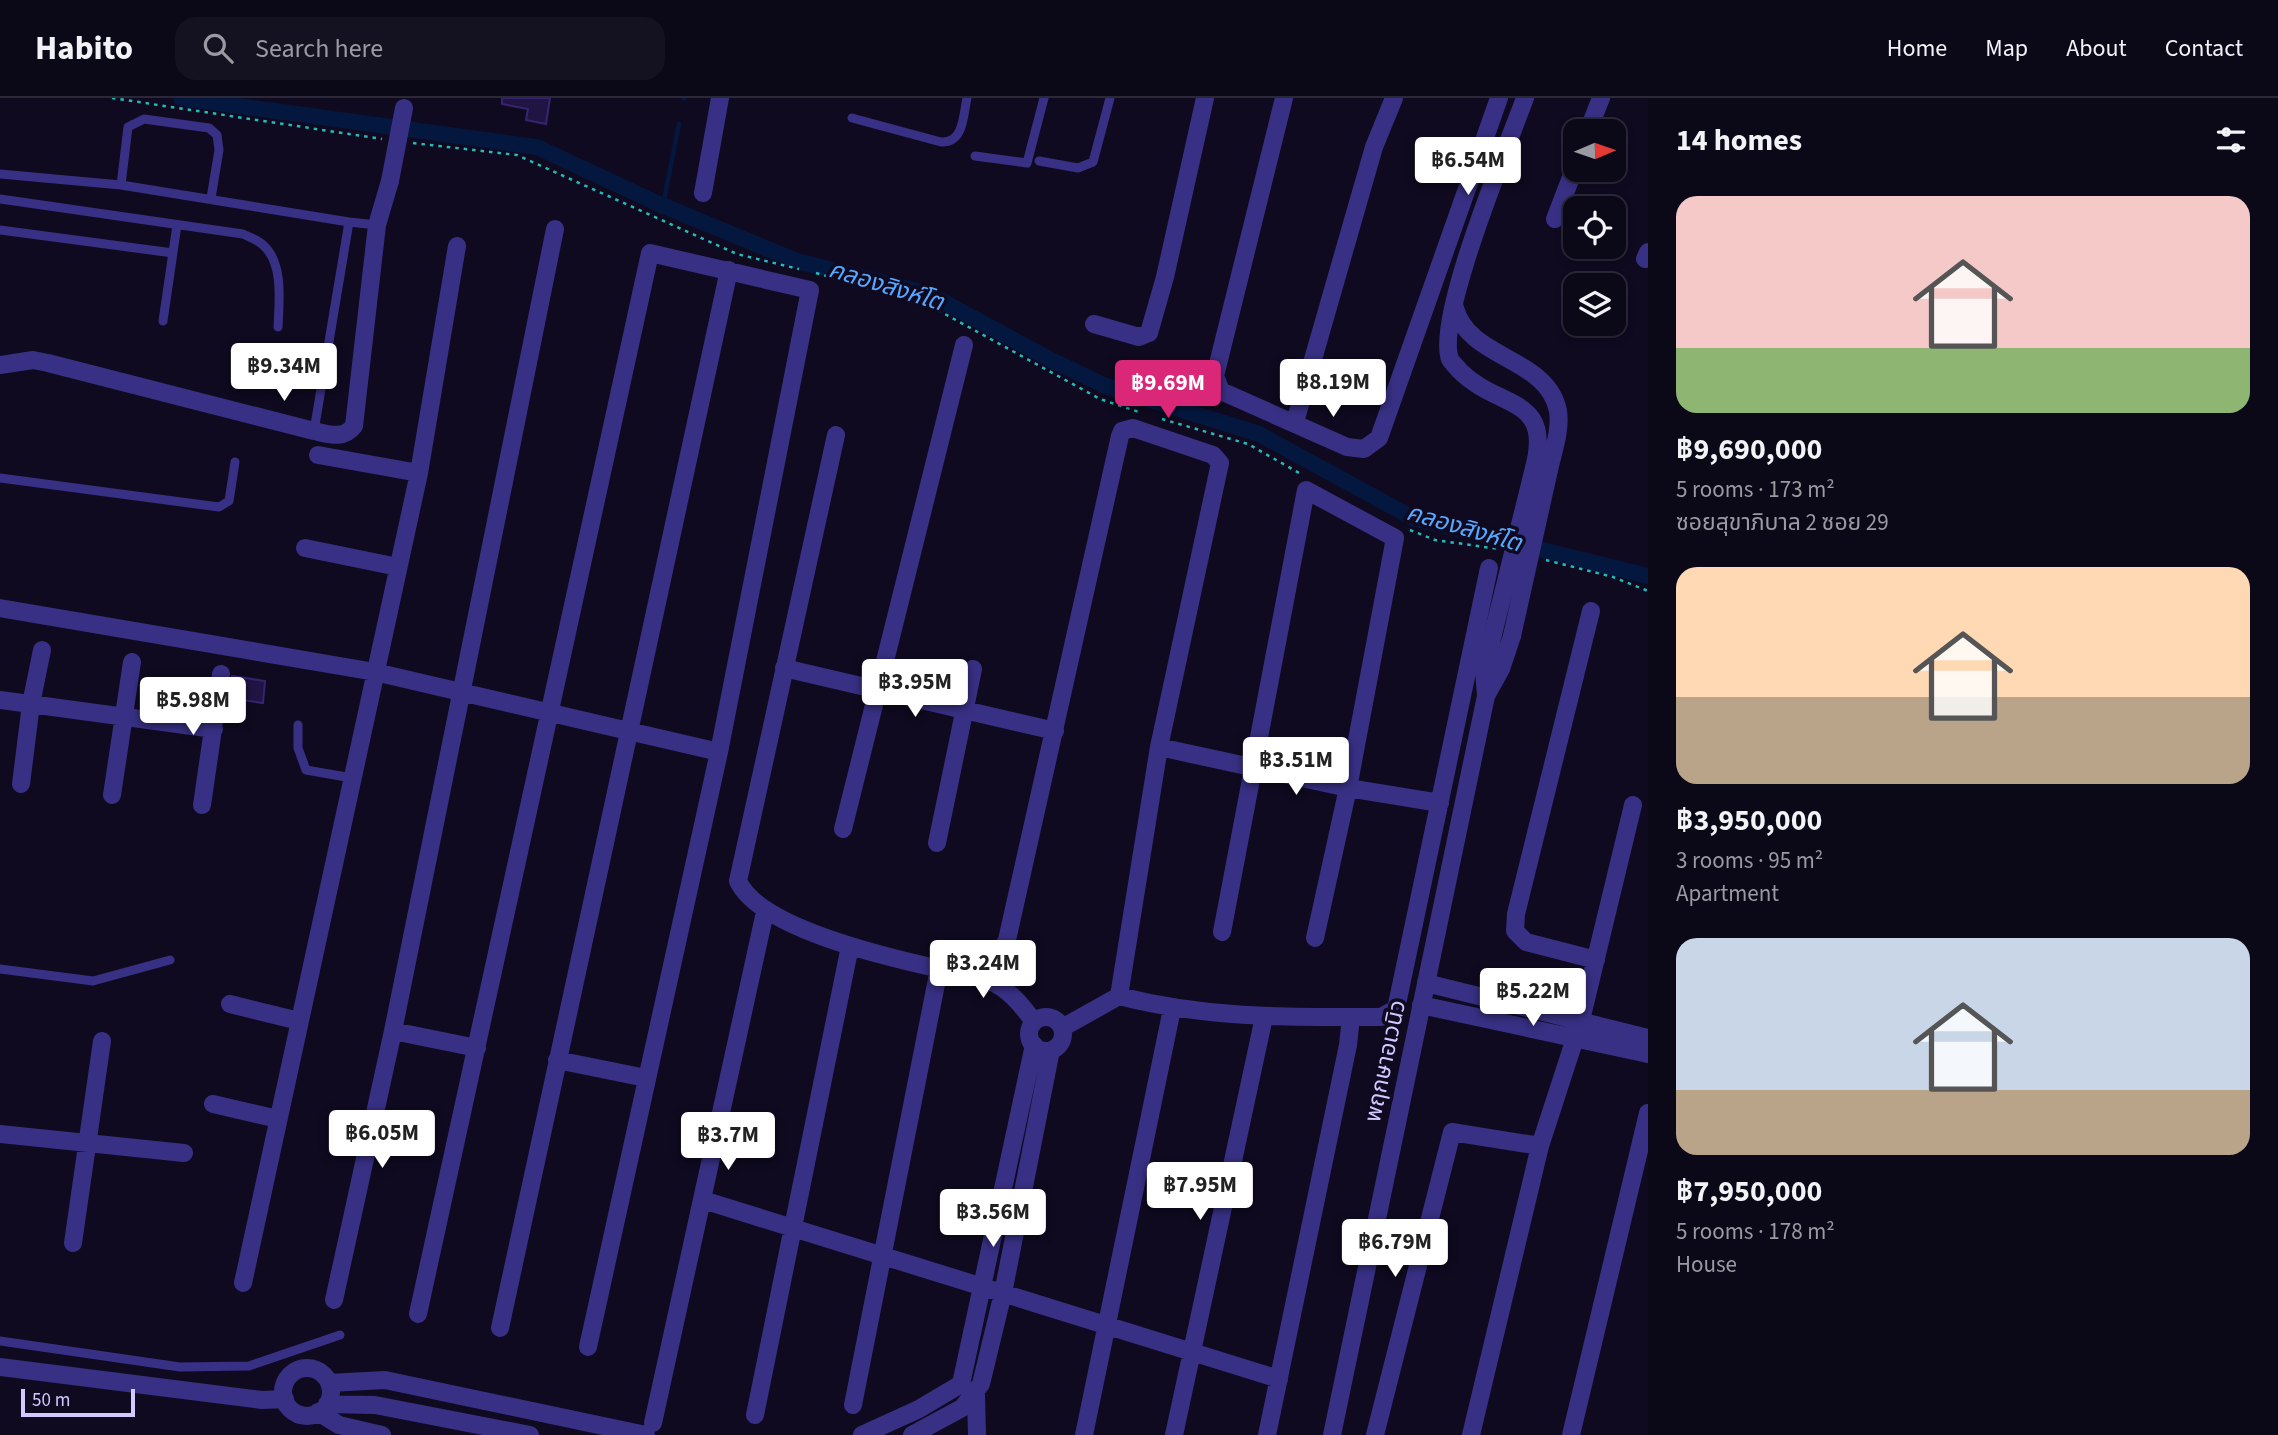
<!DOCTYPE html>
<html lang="en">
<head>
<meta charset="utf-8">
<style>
  body { margin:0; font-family:"Source Sans 3","Noto Sans Thai",sans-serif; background:#141121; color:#f1f3f6; height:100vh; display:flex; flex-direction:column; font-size:26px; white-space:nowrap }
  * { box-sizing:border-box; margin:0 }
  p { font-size:23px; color:#9a9aa2 }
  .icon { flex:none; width:38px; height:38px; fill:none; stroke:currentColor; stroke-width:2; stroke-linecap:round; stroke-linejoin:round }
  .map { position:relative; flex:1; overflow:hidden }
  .drawer { display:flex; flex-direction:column; background:#0b0818; width:630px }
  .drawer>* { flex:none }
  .needle { width:46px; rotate:88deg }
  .fabs { position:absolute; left:1563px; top:21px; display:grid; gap:14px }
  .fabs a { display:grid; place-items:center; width:63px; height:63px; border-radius:14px; background:#0b0818; box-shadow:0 4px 10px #0003,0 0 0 2px #2b2937; font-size:35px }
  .scale { position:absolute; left:21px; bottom:18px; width:114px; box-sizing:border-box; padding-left:7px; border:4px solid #d2c9ff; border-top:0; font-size:19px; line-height:24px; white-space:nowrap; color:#d2c9ff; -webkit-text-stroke:5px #0f0a20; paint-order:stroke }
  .price { position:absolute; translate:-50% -60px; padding:0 16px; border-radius:7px; background:#fff; color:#222; font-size:23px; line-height:46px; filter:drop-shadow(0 2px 4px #0008) }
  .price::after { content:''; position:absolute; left:50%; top:42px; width:21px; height:16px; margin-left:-10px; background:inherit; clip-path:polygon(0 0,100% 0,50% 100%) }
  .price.current { background:#db2777; color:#fff }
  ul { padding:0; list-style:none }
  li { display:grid; align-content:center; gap:14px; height:371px; padding:0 28px }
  li span { display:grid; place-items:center; height:217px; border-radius:21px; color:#555 }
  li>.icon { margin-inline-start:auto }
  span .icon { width:126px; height:126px; fill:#fffc; stroke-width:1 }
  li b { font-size:30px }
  h2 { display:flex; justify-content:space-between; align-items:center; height:84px; padding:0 28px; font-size:30px }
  header { display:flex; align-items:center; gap:42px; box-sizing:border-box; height:98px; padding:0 35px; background:#0b0818; border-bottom:2px solid #2b2937 }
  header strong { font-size:33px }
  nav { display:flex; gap:38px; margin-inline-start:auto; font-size:24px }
  .search { width:490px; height:63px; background:#141121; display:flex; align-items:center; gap:18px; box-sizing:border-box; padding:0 24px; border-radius:21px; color:#9a9aa2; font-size:26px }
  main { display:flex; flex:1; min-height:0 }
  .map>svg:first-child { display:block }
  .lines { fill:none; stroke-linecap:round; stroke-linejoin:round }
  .stream { stroke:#04173f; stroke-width:4.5 }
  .canal { stroke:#04173f; stroke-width:16 }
  .building { fill:#201443; stroke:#372471; stroke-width:2 }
  .path { stroke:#21bcba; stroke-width:2.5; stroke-dasharray:3.5 5; stroke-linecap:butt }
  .service { stroke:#383084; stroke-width:9 }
  .minor { stroke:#383084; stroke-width:18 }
  .tertiary { stroke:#383084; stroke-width:18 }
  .minor-bridge { stroke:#383084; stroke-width:18 }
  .tertiary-bridge { stroke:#383084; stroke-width:18 }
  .labels { text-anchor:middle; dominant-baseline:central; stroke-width:7; stroke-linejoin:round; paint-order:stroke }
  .street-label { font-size:23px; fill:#d2c9ff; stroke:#0f0a20 }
  .water-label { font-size:24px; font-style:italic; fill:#57a9ff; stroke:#0f0a20 }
</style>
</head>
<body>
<header>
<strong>Habito</strong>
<div class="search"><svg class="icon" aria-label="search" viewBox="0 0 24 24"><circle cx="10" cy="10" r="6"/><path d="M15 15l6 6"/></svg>Search here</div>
<nav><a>Home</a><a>Map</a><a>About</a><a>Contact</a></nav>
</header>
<main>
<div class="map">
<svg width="1648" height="1337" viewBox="0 0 1648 1337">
  <rect width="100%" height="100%" fill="#0f0a20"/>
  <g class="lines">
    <!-- stream -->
    <path class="stream" d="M684 1 685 0
      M663 107 679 26"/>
    <!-- canal -->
    <path class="canal" d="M181 0 537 49 659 106 797 163 929 196 1053 263 1106 288 1259 336 1413 420 1648 478"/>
  </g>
  <!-- building -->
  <path class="building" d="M502 0H550L546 26 526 22 528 11 502 6Z
    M232 578 265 583 263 605 229 600Z"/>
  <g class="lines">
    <!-- path -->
    <path class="path" d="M112 0 382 41
      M413 45 517 57 737 156 799 171
      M816 175 932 209 1100 301 1139 314
      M1162 321 1248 346 1301 376
      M1410 432 1435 442 1499 451
      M1546 462 1613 479 1648 493"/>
    <!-- service -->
    <path class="service" d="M852 20 941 44C964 45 963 18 967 0
      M975 58 1027 65 1044 0
      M1039 63 1078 70 1093 64 1110 0
      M0 76 121 87 349 124
      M121 87 128 29 144 21 209 30 217 37 219 52 211 100
      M0 101 243 136C249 139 258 142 263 147 284 165 279 205 278 229
      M0 132 173 155
      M163 223 177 127
      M314 333 349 124 377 127
      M0 380 219 409 229 403 235 364
      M298 627V650L306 672 352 680
      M0 871 93 883 170 862
      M0 1243 180 1269 249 1268 340 1237"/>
    <!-- minor -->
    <path class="minor" d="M1284 0 1215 278 1221 293 1347 349 1364 351 1379 340 1499 0
      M1588 33 1601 0
      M703 95 720 0
      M1555 121 1575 69
      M1645 161 1648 154
      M1094 226 1139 239 1149 235 1165 179 1205 0
      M0 267 33 262 48 265 314 333C329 336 343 342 354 328L377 127 390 83
      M1295 324 1374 49 1394 0
      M836 337 738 783C760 831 890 860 940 871 955 875 972 876 987 882 1008 890 1021 906 1034 924
      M318 357 419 375
      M305 450 398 469
      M0 510 375 574 719 654
      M1591 513 1516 816 1515 833 1526 844 1596 862
      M784 570 1055 633
      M0 602 214 631
      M1159 649 1348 690 1440 705
      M21 686 31 606 42 552
      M112 697 132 564
      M202 707 221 576
      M843 731 964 247
      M937 745 973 571
      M1222 834 1306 392 1395 440 1348 690 1315 840
      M986 881 1007 842 1120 338 1122 333 1133 330 1213 357 1220 365 1159 649 1119 898
      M1426 885 1648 940
      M230 906 299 923
      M1421 907 1648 956
      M1029 936a17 17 0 1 1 34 0a17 17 0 1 1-34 0Z
      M1062 930 1119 898C1209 921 1289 919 1381 919L1396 911 1489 470
      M393 933 477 950
      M557 962 646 980
      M213 1006 278 1021
      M0 1036 184 1055
      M703 1102 1279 1281
      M73 1145 102 943
      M243 1185 419 375 457 148
      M334 1202 393 933 555 131
      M418 1216 650 155 810 192 719 654 588 1249
      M500 1230 729 172
      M0 1269 262 1302 285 1301
      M283 1294a24 24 0 1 1 48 0a24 24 0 1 1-48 0Z
      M329 1285 385 1282 646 1337
      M972 1294 976 1297 977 1337
      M327 1306 375 1307 530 1337
      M853 1307 939 871
      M318 1314 339 1327 382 1337
      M755 1317 850 848
      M653 1325 765 814
      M862 1337 919 1311 961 1286 1034 947
      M912 1337 962 1310 981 1286 1003 1195 1051 952
      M1084 1337 1172 911
      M1174 1337 1264 919
      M1267 1337 1348 947 1351 919
      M1375 1337 1452 1034 1540 1048 1581 922 1633 707
      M1471 1337 1540 1048
      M1571 1337 1648 1015"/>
    <!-- tertiary -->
    <path class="tertiary" d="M1525 0C1508 47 1435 221 1450 261 1452 265 1457 269 1460 273 1499 312 1553 297 1534 370
      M1455 210C1469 262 1548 259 1558 313 1561 332 1553 354 1549 372
      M1486 598 1501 571 1512 538
      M1332 1337 1486 598 1484 572 1493 536"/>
    <!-- minor-bridge -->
    <path class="minor-bridge" d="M390 83 404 10"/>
    <!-- tertiary-bridge -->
    <path class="tertiary-bridge" d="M1493 536 1534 370
      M1512 538 1549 372"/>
  </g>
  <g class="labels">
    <!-- street labels -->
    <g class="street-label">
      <text transform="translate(1385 963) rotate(-78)">พฤกษาอเวนิว</text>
    </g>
    <!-- water labels -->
    <g class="water-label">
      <text transform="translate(886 188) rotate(17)">คลองสิงห์โต</text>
      <text transform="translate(1464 430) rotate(16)">คลองสิงห์โต</text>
    </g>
  </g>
</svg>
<div class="fabs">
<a><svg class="needle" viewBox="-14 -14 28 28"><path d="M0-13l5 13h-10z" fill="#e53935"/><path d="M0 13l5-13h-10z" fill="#9a9aa2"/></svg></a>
<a><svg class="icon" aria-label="locate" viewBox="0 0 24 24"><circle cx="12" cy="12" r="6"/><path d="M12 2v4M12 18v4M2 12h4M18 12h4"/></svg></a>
<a><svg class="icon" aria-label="layers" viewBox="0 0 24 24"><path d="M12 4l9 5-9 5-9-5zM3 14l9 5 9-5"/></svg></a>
</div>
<div class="scale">50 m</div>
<b class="price" style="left:1468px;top:99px">฿6.54M</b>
<b class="price" style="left:284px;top:305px">฿9.34M</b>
<b class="price" style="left:1333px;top:321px">฿8.19M</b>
<b class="price current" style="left:1168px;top:322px">฿9.69M</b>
<b class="price" style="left:915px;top:621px">฿3.95M</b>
<b class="price" style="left:193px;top:639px">฿5.98M</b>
<b class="price" style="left:1296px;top:699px">฿3.51M</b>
<b class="price" style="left:983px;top:902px">฿3.24M</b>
<b class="price" style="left:1533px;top:930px">฿5.22M</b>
<b class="price" style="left:382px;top:1072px">฿6.05M</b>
<b class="price" style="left:728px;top:1074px">฿3.7M</b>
<b class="price" style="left:1200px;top:1124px">฿7.95M</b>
<b class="price" style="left:993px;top:1151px">฿3.56M</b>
<b class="price" style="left:1395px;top:1181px">฿6.79M</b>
</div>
<section class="drawer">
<h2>14 homes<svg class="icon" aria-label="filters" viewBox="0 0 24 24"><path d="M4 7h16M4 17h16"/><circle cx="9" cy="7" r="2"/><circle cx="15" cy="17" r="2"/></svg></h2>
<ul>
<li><span style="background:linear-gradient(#f6c9c9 70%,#8fb573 0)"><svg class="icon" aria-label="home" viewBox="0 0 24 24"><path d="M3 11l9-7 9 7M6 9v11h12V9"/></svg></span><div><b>฿9,690,000</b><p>5 rooms · 173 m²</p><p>ซอยสุขาภิบาล 2 ซอย 29</p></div></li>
<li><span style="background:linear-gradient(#ffd9b3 60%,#b9a48a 0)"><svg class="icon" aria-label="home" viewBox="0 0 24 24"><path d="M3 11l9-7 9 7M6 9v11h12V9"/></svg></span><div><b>฿3,950,000</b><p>3 rooms · 95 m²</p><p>Apartment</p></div></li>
<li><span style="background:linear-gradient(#c9d6e8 70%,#b9a48a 0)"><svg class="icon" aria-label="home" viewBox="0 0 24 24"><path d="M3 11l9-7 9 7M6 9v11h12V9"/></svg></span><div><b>฿7,950,000</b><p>5 rooms · 178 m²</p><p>House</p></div></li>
</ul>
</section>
</main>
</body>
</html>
